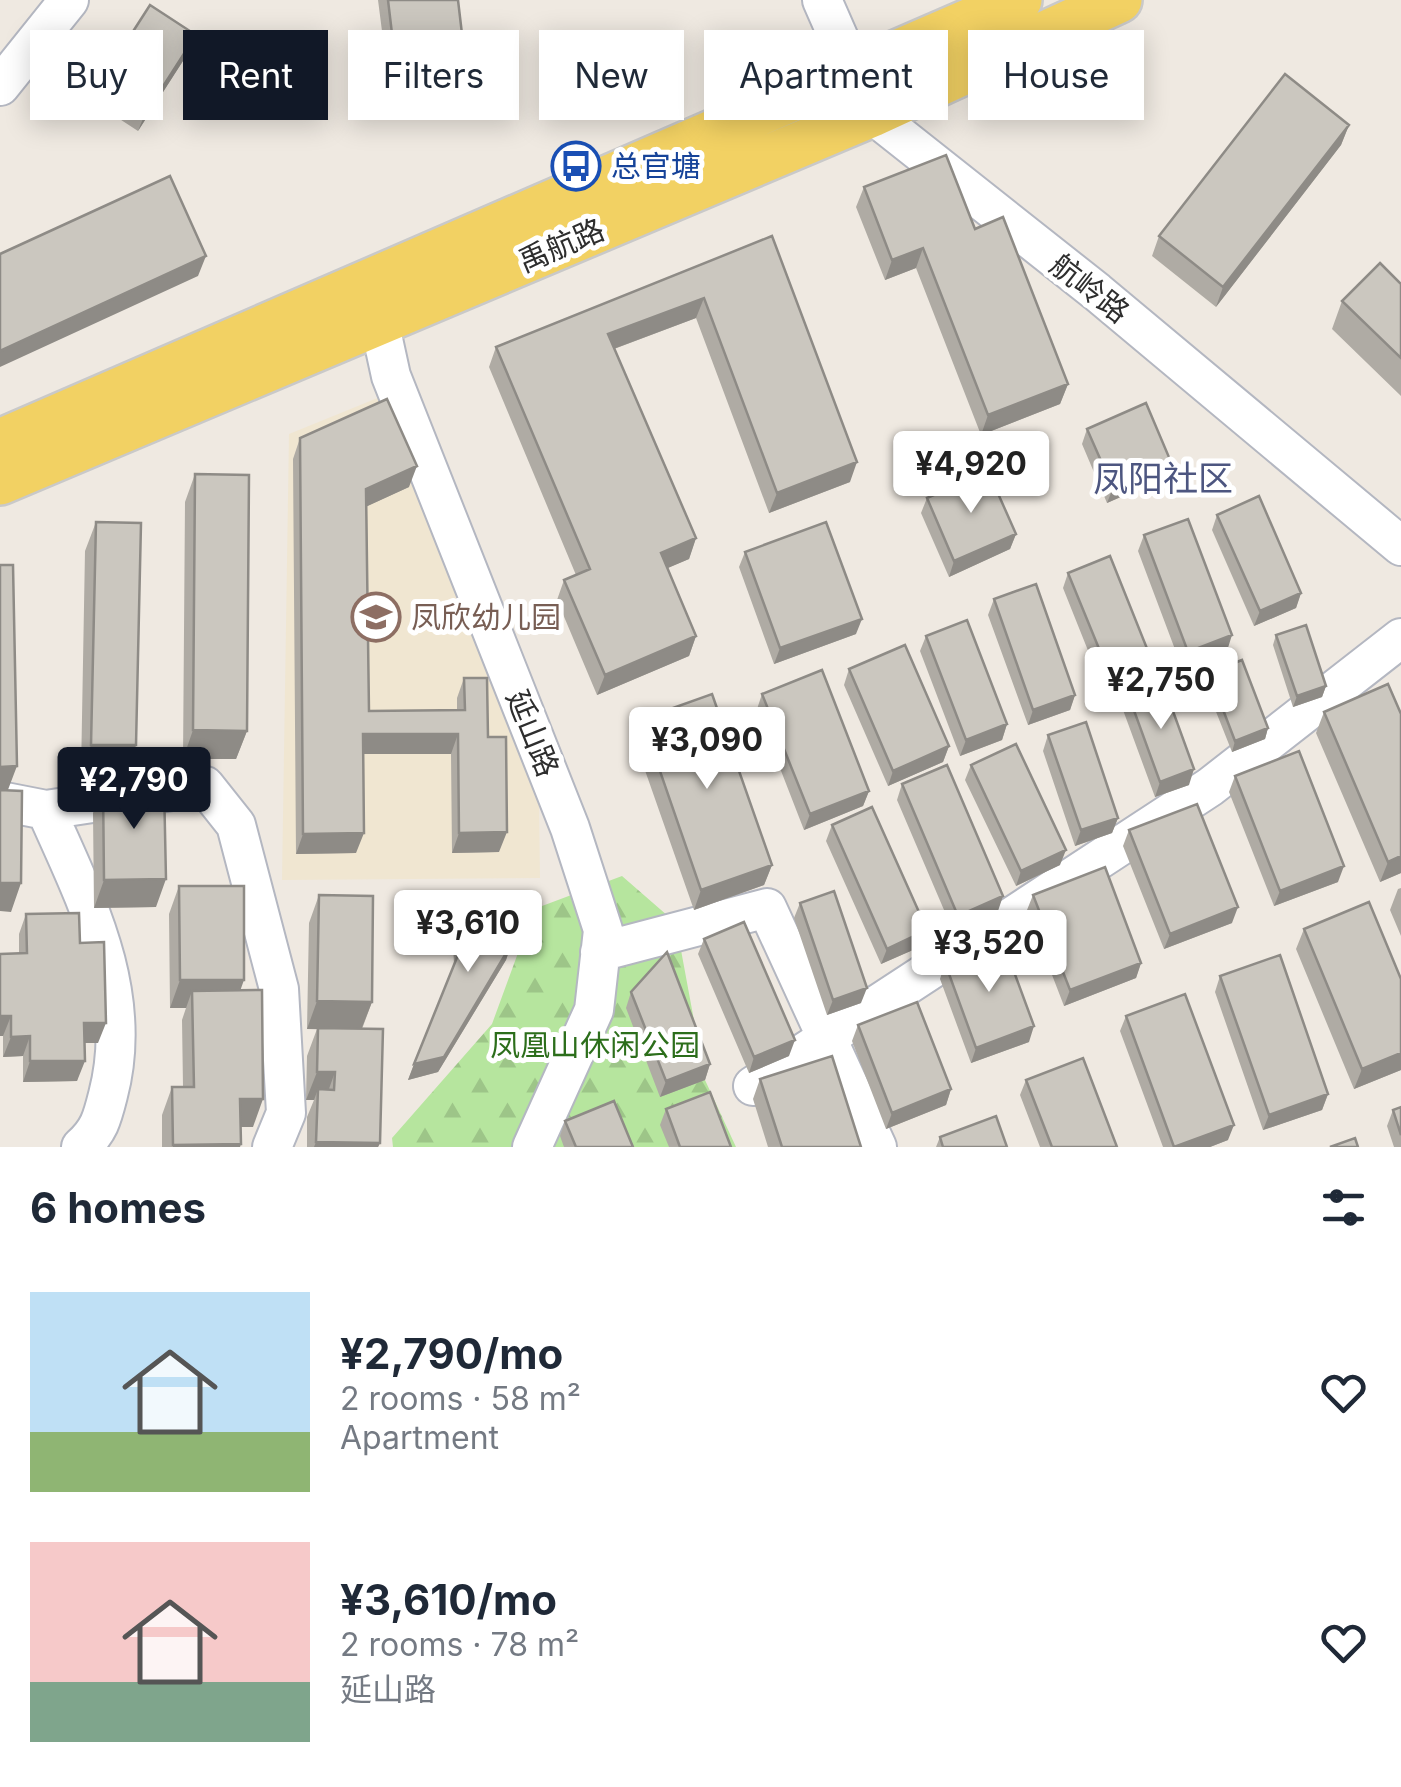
<!DOCTYPE html>
<html lang="en">
<head>
<meta charset="utf-8">
<style>
  body { margin:0; font-family:Inter,"Noto Sans SC",sans-serif; background:#f2f2f3; color:#1f2937; height:100vh; display:flex; flex-direction:column; font-size:38px; white-space:nowrap }
  * { box-sizing:border-box; margin:0 }
  p { font-size:32px; color:#747a83 }
  .icon { flex:none; width:55px; height:55px; fill:none; stroke:currentColor; stroke-width:2; stroke-linecap:round; stroke-linejoin:round }
  .map { position:relative; height:1147px; overflow:hidden }
  .details { display:flex; flex-direction:column; background:#fff; flex:1 }
  .details>* { flex:none }
  .top-card { position:absolute; left:30px; top:30px; width:1342px; height:90px; display:flex; gap:20px }
  .price { position:absolute; translate:-50% -85px; padding:0 22px; border-radius:10px; background:#fff; color:#222; font-size:32px; line-height:65px; filter:drop-shadow(0 2px 5px #0008) }
  .price::after { content:''; position:absolute; left:50%; top:60px; width:30px; height:22px; margin-left:-15px; background:inherit; clip-path:polygon(0 0,100% 0,50% 100%) }
  .price.on { background:#111827; color:#fff }
  ul { padding:0; list-style:none }
  li { display:flex; align-items:center; gap:30px; height:250px; padding:0 30px }
  li span { display:grid; place-items:center; flex:none; width:280px; height:200px; border-radius:0px; color:#555 }
  li>.icon { margin-inline-start:auto }
  span .icon { width:120px; height:120px; fill:#fffc; stroke-width:1 }
  li b { font-size:42px }
  h2 { display:flex; justify-content:space-between; align-items:center; height:120px; padding:0 30px; font-size:42px }
  .pill { padding:0 35px; border-radius:0px; background:#fff; box-shadow:0 5px 25px #0003; font-size:35px; line-height:90px }
  .pill.on { background:#111827; color:#fff }
  .map>svg:first-child { display:block }
  .education { fill:#f0e6d1 }
  .forest { fill:url(#forest-firs) }
  .lines { fill:none; stroke-linecap:round; stroke-linejoin:round }
  .minor-casing { stroke:#b4b7c1; stroke-width:42 }
  .major-casing { stroke:#c9c9c9; stroke-width:50 }
  .minor { stroke:#fff; stroke-width:38 }
  .major { stroke:#f2d163; stroke-width:45 }
  .wall { fill:#afaba4 }
  .shaded-wall { fill:#8e8b86 }
  .building { fill:#cbc7bf; stroke:#8e8b86; stroke-width:2.5 }
  .labels { text-anchor:middle; dominant-baseline:central; stroke-width:10; stroke-linejoin:round; paint-order:stroke }
  .transit-label { font-size:30px; fill:#164399; stroke:#fff; text-anchor:start }
  .street-label { font-size:30px; fill:#2e2e2e; stroke:#fff }
  .education-label { font-size:30px; fill:#785e54; stroke:#fff; text-anchor:start }
  .park-label { font-size:30px; fill:#2c6e1b; stroke:#fff }
  .quarter-label { font-size:35px; fill:#4d5680; stroke:#fff }
</style>
</head>
<body>
<div class="map">
<svg width="1401" height="1147" viewBox="0 0 1401 1147">
  <defs>
    <pattern id="forest-firs" width="22" height="20" patternUnits="userSpaceOnUse" patternTransform="scale(2.5)"><rect width="22" height="20" fill="#b6e59e"/><path d="M5 1l3.5 6h-7zM16 11l3.5 6h-7z" fill="#9dc588"/></pattern>
  </defs>
  <rect width="100%" height="100%" fill="#efe9e1"/>
  <!-- education -->
  <path class="education" d="M380 397 539 801 540 878 282 880 289 434Z"/>
  <!-- forest -->
  <path class="forest" d="M622 876 676 923 705 1080 736 1147H393L392 1138 492 1024 534 909Z"/>
  <g class="lines">
    <!-- minor casing -->
    <g class="minor-casing">
      <path id="minor" d="M822 0 872 114 1097 292 1401 546
        M0 86 69 0
        M379 321 391 376 570 828 603 930 594 1010 532 1147
        M0 801 46 810C86 900 135 993 108 1095 102 1119 99 1131 81 1147
        M46 810 205 786 236 825 279 989 286 1113 272 1147
        M600 952 767 908 877 1147
        M753 1086 1210 787 1401 638"/>
    </g>
    <!-- major casing -->
    <g class="major-casing">
      <path id="major" d="M0 442 1019 0
        M0 482 872 114 1119 0"/>
    </g>
    <!-- minor -->
    <use href="#minor" class="minor"/>
    <!-- major -->
    <use href="#major" class="major"/>
  </g>
  <!-- wall -->
  <path class="wall" d="M378 0H458L455 54 386 62Z
    M196 35 190 50 138 131 92 101 98 86Z
    M1349 125 1341 145 1216 307 1152 256 1159 236Z
    M864 187 975 229 1068 384 1060 404 981 435 916 268 885 280 856 207Z
    M772 236 850 482 769 513 696 318 614 349 696 538 689 559 667 568 696 636 689 656 597 695 557 600 564 580 576 575 489 367 496 347Z
    M1401 284V396L1332 329 1342 301Z
    M1087 429 1171 462 1166 477 1107 503 1082 444Z
    M300 438 409 487 367 506 369 711 457 710V698L464 678 488 737 499 852 452 853 451 754H363L356 853 296 854 293 459Z
    M195 474 247 731 236 759H183L185 502Z
    M927 498 1016 534 1010 549 949 577 921 513Z
    M1217 515 1301 593 1296 608 1254 626 1212 530Z
    M96 522 136 745 126 774 81 773 85 551Z
    M1144 535 1227 651 1182 668 1138 551Z
    M745 552 856 634 774 664 739 567Z
    M1068 573 1144 672 1103 688 1063 588Z
    M994 599 1075 695 1070 710 1028 725 988 615Z
    M1276 635 1326 686 1322 697 1293 707 1273 645Z
    M926 636 1007 724 1002 740 960 756 920 651Z
    M849 669 949 746 943 762 888 786 844 685Z
    M1209 673 1268 728 1265 739 1232 752 1205 684Z
    M762 694 869 791 863 806 804 830 757 709Z
    M1128 694 1189 785 1155 797 1123 710Z
    M1324 712 1401 873 1380 882 1316 733Z
    M642 719 772 865 764 885 694 910 634 739Z
    M1048 735 1118 818 1112 833 1075 846 1043 751Z
    M971 765 1060 865 1016 886 965 780Z
    M1235 776 1338 882 1274 906 1229 792Z
    M902 784 998 911 953 931 897 800Z
    M103 785 156 907 94 908 93 813Z
    M832 825 927 930 922 946 881 964 826 841Z
    M1129 830 1232 923 1164 949 1123 846Z
    M179 886 240 991 253 1127H241L240 1147H162V1115L172 1087H183L182 1020 186 1008H170L169 914Z
    M1401 888V936L1390 910 1398 889Z
    M319 895 372 1002 362 1029 380 1143 378 1147H307V1117L314 1100H306L307 1056 317 1029H307L309 923Z
    M1033 895 1141 963 1136 978 1064 1006 1027 910Z
    M800 903 861 1003 827 1015 794 918Z
    M457 909 511 945 506 960 438 1072 408 1080 454 964 452 924Z
    M26 914 80 943 98 1043H84L77 1081 23 1082V1056L3 1057V1036H0V954H19V934Z
    M1304 929 1401 979V1070L1354 1089 1296 949Z
    M704 939 789 1056 749 1073 698 954Z
    M945 963 1029 1042 971 1063 940 979Z
    M1220 976 1328 1094 1322 1110 1263 1130 1215 992Z
    M631 992 710 1064 705 1080 660 1097 626 1008Z
    M1126 1016 1228 1140 1210 1147H1163L1120 1031Z
    M858 1025 951 1089 946 1105 886 1129 852 1041Z
    M760 1079 861 1147H768L753 1099Z
    M1026 1080 1117 1147H1040L1020 1095Z
    M1401 1107V1147H1394L1387 1126 1393 1110Z
    M666 1109 731 1147H669L660 1125Z
    M565 1121 633 1147H564L560 1136Z
    M940 1137 1007 1147H936Z"/>
  <!-- shaded-wall -->
  <path class="shaded-wall" d="M462 34 455 54 386 62 393 42Z
    M196 35 190 50 138 131 144 116Z
    M1349 125 1341 145 1216 307 1223 287Z
    M923 248 916 268 885 280 892 260Z
    M206 256 198 276 0 367V351Z
    M704 298 696 318 600 354 608 334Z
    M1068 384 1060 404 981 435 988 415Z
    M857 462 850 482 769 513 777 493Z
    M1171 462 1166 477 1107 503 1113 488Z
    M417 466 409 487 359 510 366 489Z
    M1016 534 1010 549 949 577 954 561Z
    M696 538 689 559 654 574 661 553Z
    M1301 593 1296 608 1254 626 1260 611Z
    M862 619 856 634 774 664 780 648Z
    M1232 635 1227 651 1182 668 1188 652Z
    M696 636 689 656 597 695 605 675Z
    M1150 656 1144 672 1103 688 1109 673Z
    M1326 686 1322 697 1293 707 1297 696Z
    M1075 695 1070 710 1028 725 1033 710Z
    M1007 724 1002 740 960 756 966 740Z
    M1268 728 1265 739 1232 752 1235 741Z
    M193 730 247 731 236 759H183Z
    M363 734H458L451 754H356Z
    M91 745H136L126 774 81 773Z
    M949 746 943 762 888 786 893 771Z
    M17 766 6 795H0V767Z
    M1194 769 1189 785 1155 797 1160 782Z
    M869 791 863 806 804 830 810 814Z
    M1118 818 1112 833 1075 846 1081 830Z
    M507 832 499 852 452 853 459 833Z
    M364 833 356 853 296 854 303 834Z
    M1066 850 1060 865 1016 886 1021 871Z
    M1401 856V873L1380 882 1388 862Z
    M772 865 764 885 694 910 701 890Z
    M1344 866 1338 882 1274 906 1280 891Z
    M166 879 156 907 94 908 104 880Z
    M0 883H21L11 912 0 911Z
    M1003 896 998 911 953 931 958 916Z
    M1238 907 1232 923 1164 949 1170 934Z
    M927 930 922 946 881 964 887 949Z
    M511 945 506 960 438 1072 408 1080 414 1064Z
    M1141 963 1136 978 1064 1006 1070 990Z
    M180 980H244L234 1008 192 991 186 1008H170Z
    M867 988 861 1003 827 1015 833 1000Z
    M317 1001 372 1002 361 1030 307 1029Z
    M0 1016H11L3 1036H0Z
    M84 1023H106L98 1043H77Z
    M1034 1026 1029 1042 971 1063 976 1048Z
    M30 1036 23 1056 3 1057 11 1037Z
    M795 1040 789 1056 749 1073 754 1057Z
    M1401 1053V1070L1354 1089 1362 1069Z
    M30 1061H85L77 1081 23 1082Z
    M710 1064 705 1080 660 1097 666 1081Z
    M317 1072H335L325 1100 318 1089 314 1100H306Z
    M951 1089 946 1105 886 1129 892 1113Z
    M1328 1094 1322 1110 1263 1130 1269 1115Z
    M240 1099H263L253 1127H230Z
    M1234 1125 1228 1140 1210 1147H1174Z
    M316 1142 380 1143 378 1147H314Z
    M241 1144 240 1147H173V1145Z"/>
  <!-- building -->
  <path class="building" d="M388 0H458L462 34 393 42Z
    M150 5 196 35 144 116 98 86Z
    M1285 74 1349 125 1223 287 1159 236Z
    M946 155 975 229 1003 217 1068 384 988 415 923 248 892 260 864 187Z
    M170 176 206 256 0 351V254Z
    M772 236 857 462 777 493 704 298 608 334 696 538 661 553 696 636 605 675 564 580 590 569 496 347Z
    M1380 263 1401 284V358L1342 301Z
    M387 399 417 466 366 489 369 711 465 710 464 678H487L488 737H506L507 832 459 833 458 734H363L364 833 303 834 300 438Z
    M1146 403 1171 462 1113 488 1087 429Z
    M988 471 1016 534 954 561 927 498Z
    M195 474 249 475 247 731 193 730Z
    M1259 496 1301 593 1260 611 1217 515Z
    M1188 519 1232 635 1188 652 1144 535Z
    M96 522 141 523 136 745H91Z
    M826 522 862 619 780 648 745 552Z
    M1110 556 1150 656 1109 673 1068 573Z
    M0 565H13L17 766 0 767Z
    M1036 584 1075 695 1033 710 994 599Z
    M967 620 1007 724 966 740 926 636Z
    M1306 625 1326 686 1297 696 1276 635Z
    M905 645 949 746 893 771 849 669Z
    M1242 660 1268 728 1235 741 1209 673Z
    M822 670 869 791 810 814 762 694Z
    M1162 681 1194 769 1160 782 1128 694Z
    M1388 684 1401 714V856L1388 862 1324 712Z
    M712 694 772 865 701 890 642 719Z
    M1086 722 1118 818 1081 830 1048 735Z
    M1016 744 1066 850 1021 871 971 765Z
    M1299 751 1344 866 1280 891 1235 776Z
    M947 765 1003 896 958 916 902 784Z
    M164 784 166 879 104 880 103 785Z
    M0 790 22 791 21 883H0Z
    M1197 804 1238 907 1170 934 1129 830Z
    M872 807 927 930 887 949 832 825Z
    M1105 867 1141 963 1070 990 1033 895Z
    M179 886H244V980H180Z
    M834 891 867 988 833 1000 800 903Z
    M319 895 373 896 372 1002 317 1001Z
    M1369 902 1401 979V1053L1362 1069 1304 929Z
    M509 906 511 945 444 1057 414 1064 460 950 457 909Z
    M79 913 80 943 104 942 106 1023H84L85 1061H30V1036L11 1037V1016H0V954L27 953 26 914Z
    M744 922 795 1040 754 1057 704 939Z
    M1003 942 1034 1026 976 1048 945 963Z
    M667 952 710 1064 666 1081 631 992Z
    M1280 955 1328 1094 1269 1115 1220 976Z
    M262 990 263 1099H240L241 1144 173 1145 172 1087H194L192 991Z
    M1185 994 1234 1125 1174 1147 1126 1016Z
    M917 1002 951 1089 892 1113 858 1025Z
    M318 1028 383 1029 380 1143 316 1142 318 1089 334 1090 335 1072H317Z
    M832 1056 861 1147H782L760 1079Z
    M1083 1058 1117 1147H1052L1026 1080Z
    M710 1092 731 1147H680L666 1109Z
    M614 1101 633 1147H576L565 1121Z
    M1401 1107V1135L1393 1110Z
    M996 1116 1007 1147H943L940 1137Z
    M1355 1138 1358 1147H1330Z"/>
  <!-- icons -->
  <defs>
    <g id="bus-ring" transform="scale(2.5)"><circle r="9.5" fill="#fff" stroke="#1a4fb4" stroke-width="1.5"/><path d="M-5-6H5V4H4V6H2V4H-2V6H-4V4H-5ZM-3.5-4V0h7V-4ZM-3.5 1.2v1.5H-2V1.2ZM2 1.2v1.5H3.5V1.2Z" fill="#1a4fb4"/></g>
    <g id="school-ring" transform="scale(2.5)"><circle r="9.5" fill="#fff" stroke="#8d6e63" stroke-width="1.5"/><path d="M0-5L7-2L0 1L-7-2ZM-4 1L0 2.5L4 1V4Q0 6-4 4Z" fill="#8d6e63"/></g>
  </defs>
  <g fill-rule="evenodd">
    <use href="#bus-ring" x="576" y="166"/>
    <use href="#school-ring" x="376" y="617"/>
  </g>
  <g class="labels">
    <!-- transit labels -->
    <g class="transit-label">
      <text x="611" y="166">总官塘</text>
    </g>
    <!-- street labels -->
    <g class="street-label">
      <text transform="translate(561 245) rotate(-23)">禹航路</text>
      <text transform="translate(1090 288) rotate(38)">航岭路</text>
      <text transform="translate(533 733) rotate(68)">延山路</text>
    </g>
    <!-- education labels -->
    <g class="education-label">
      <text x="411" y="617">凤欣幼儿园</text>
    </g>
    <!-- park labels -->
    <g class="park-label">
      <text x="595" y="1045">凤凰山休闲公园</text>
    </g>
    <!-- quarter labels -->
    <g class="quarter-label">
      <text x="1163" y="478">凤阳社区</text>
    </g>
  </g>
</svg>
<b class="price" style="left:971px;top:516px">¥4,920</b>
<b class="price" style="left:1161px;top:732px">¥2,750</b>
<b class="price" style="left:707px;top:792px">¥3,090</b>
<b class="price on" style="left:134px;top:832px">¥2,790</b>
<b class="price" style="left:468px;top:975px">¥3,610</b>
<b class="price" style="left:989px;top:995px">¥3,520</b>
<div class="top-card">
<a class="pill">Buy</a>
<a class="pill on">Rent</a>
<a class="pill">Filters</a>
<a class="pill">New</a>
<a class="pill">Apartment</a>
<a class="pill">House</a>
</div>
</div>
<section class="details">
<h2>6 homes<svg class="icon" aria-label="filters" viewBox="0 0 24 24"><path d="M4 7h16M4 17h16"/><circle cx="9" cy="7" r="2"/><circle cx="15" cy="17" r="2"/></svg></h2>
<ul>
<li><span style="background:linear-gradient(#bfe0f5 70%,#8fb573 0)"><svg class="icon" aria-label="home" viewBox="0 0 24 24"><path d="M3 11l9-7 9 7M6 9v11h12V9"/></svg></span><div><b>¥2,790/mo</b><p>2 rooms · 58 m²</p><p>Apartment</p></div><svg class="icon" aria-label="heart" viewBox="0 0 24 24"><path d="M12 20l-8-8c-3-5 5-10 8-4 3-6 11-1 8 4z"/></svg></li>
<li><span style="background:linear-gradient(#f6c9c9 70%,#7fa58c 0)"><svg class="icon" aria-label="home" viewBox="0 0 24 24"><path d="M3 11l9-7 9 7M6 9v11h12V9"/></svg></span><div><b>¥3,610/mo</b><p>2 rooms · 78 m²</p><p>延山路</p></div><svg class="icon" aria-label="heart" viewBox="0 0 24 24"><path d="M12 20l-8-8c-3-5 5-10 8-4 3-6 11-1 8 4z"/></svg></li>
</ul>
</section>
</body>
</html>
